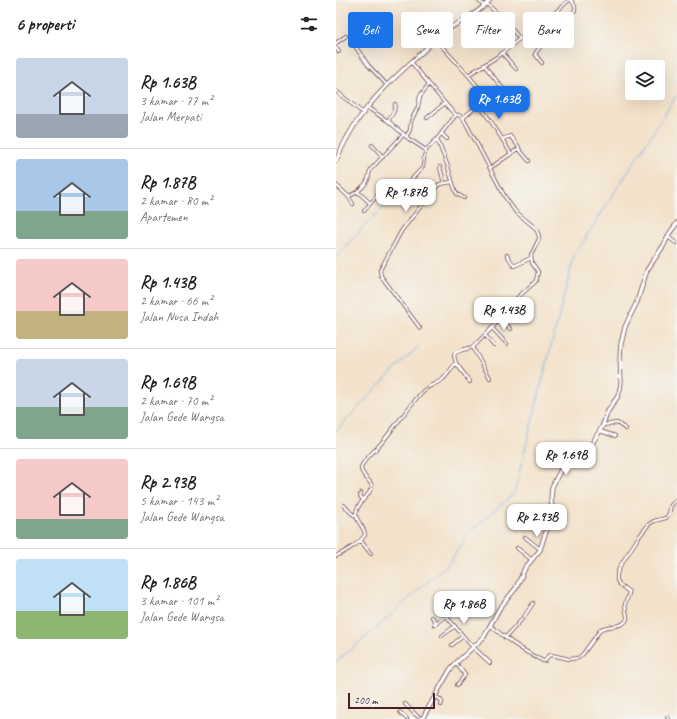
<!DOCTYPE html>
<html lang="id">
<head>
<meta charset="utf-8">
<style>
  body { margin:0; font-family:Caveat,sans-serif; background:#f2f2f2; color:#202124; height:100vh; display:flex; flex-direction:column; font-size:15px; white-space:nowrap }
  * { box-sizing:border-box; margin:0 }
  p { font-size:13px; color:#757577 }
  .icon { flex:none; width:22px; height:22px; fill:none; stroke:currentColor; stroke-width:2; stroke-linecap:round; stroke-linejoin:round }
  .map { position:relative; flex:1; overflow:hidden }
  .sheet { display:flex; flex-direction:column; background:#fff; width:336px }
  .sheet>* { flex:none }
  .guide { position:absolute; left:12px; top:12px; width:269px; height:36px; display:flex; gap:8px }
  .fabs { position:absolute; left:289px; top:60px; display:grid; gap:8px }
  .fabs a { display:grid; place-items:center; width:40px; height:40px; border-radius:4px; background:#fff; box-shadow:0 4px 16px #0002; font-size:20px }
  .scale { position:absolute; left:12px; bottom:10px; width:87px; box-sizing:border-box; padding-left:4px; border:2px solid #4a1f2b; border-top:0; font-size:11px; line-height:14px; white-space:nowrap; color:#4a1f2b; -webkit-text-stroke:3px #f6f6f2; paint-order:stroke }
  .price { position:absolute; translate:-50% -34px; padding:0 9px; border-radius:8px; background:#fff; color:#222; font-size:13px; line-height:26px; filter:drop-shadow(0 1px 2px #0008) }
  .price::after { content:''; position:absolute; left:50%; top:24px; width:12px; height:9px; margin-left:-6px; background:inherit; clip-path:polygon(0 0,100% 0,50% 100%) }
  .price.current { background:#1a73e8; color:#fff }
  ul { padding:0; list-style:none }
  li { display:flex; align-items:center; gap:12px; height:100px; padding:0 16px }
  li+li { border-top:1px solid #e0e0e0 }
  li span { display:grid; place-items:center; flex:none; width:112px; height:80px; border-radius:4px; color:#555 }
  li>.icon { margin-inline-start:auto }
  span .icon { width:48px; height:48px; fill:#fffc; stroke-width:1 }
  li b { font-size:17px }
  h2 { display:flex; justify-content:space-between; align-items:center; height:48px; padding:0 16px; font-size:17px }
  .tag { padding:0 14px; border-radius:4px; background:#fff; box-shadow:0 4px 16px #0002; font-size:14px; line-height:36px }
  .tag.current { background:#1a73e8; color:#fff }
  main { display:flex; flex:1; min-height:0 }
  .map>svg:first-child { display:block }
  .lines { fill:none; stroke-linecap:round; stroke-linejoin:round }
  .stream { stroke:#74aee4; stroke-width:1 }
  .minor-casing { stroke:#633c43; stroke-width:4 }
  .tertiary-casing { stroke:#633c43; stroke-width:5 }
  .minor { stroke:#fff; stroke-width:2.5 }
  .tertiary { stroke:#fff; stroke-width:3.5 }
</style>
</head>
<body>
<main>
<section class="sheet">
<h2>6 properti<svg class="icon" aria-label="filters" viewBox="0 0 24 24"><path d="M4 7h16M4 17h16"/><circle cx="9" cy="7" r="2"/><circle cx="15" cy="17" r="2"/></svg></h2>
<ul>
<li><span style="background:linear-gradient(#c9d6e8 70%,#9aa5b1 0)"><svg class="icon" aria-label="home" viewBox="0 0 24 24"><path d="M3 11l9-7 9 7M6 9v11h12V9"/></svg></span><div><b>Rp 1.63B</b><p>3 kamar · 77 m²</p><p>Jalan Merpati</p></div></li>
<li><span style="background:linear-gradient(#a9c7e8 65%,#7fa58c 0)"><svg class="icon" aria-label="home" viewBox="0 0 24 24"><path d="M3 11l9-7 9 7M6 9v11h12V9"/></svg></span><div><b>Rp 1.87B</b><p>2 kamar · 80 m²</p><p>Apartemen</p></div></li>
<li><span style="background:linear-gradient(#f6c9c9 65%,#c2b280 0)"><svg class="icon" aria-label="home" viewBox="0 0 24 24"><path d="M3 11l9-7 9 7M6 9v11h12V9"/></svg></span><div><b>Rp 1.43B</b><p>2 kamar · 66 m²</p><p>Jalan Nusa Indah</p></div></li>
<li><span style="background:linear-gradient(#c9d6e8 60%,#7fa58c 0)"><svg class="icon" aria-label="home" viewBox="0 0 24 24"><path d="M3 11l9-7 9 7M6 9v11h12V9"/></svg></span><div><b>Rp 1.69B</b><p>2 kamar · 70 m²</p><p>Jalan Gede Wangsa</p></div></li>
<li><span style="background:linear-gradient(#f6c9c9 75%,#7fa58c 0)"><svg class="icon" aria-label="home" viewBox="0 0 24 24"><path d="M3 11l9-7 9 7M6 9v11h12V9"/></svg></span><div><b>Rp 2.93B</b><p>5 kamar · 143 m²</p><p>Jalan Gede Wangsa</p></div></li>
<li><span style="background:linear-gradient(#bfe0f5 65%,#8fb573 0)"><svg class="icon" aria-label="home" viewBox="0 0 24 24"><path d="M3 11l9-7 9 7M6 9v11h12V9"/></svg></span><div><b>Rp 1.86B</b><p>3 kamar · 101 m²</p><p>Jalan Gede Wangsa</p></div></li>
</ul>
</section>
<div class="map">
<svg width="341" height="719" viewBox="0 0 341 719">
  <rect width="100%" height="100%" fill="#f6f6f2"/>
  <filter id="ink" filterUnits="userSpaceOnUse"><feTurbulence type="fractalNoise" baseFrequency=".025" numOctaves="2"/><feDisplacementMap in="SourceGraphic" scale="8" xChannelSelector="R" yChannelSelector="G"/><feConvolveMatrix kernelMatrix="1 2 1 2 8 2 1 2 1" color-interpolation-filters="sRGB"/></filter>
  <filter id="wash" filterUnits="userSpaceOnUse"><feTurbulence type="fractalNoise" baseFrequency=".012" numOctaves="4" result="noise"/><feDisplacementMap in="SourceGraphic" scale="16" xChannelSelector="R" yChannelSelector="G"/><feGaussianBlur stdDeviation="0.9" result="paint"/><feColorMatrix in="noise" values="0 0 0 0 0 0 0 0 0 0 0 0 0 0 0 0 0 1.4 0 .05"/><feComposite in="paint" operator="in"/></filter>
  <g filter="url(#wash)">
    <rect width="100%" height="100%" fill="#f3e2cb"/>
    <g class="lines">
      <!-- stream -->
      <path class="stream" d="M0 257 29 225 47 208 60 189
        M0 431 47 381 83 346
        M0 662 37 631 80 592 114 562 133 533 178 493 238 256 341 95"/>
    </g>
  </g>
  <g filter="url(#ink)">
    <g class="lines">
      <!-- minor casing -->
      <g class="minor-casing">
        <path id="minor" d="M142 0 148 6
          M151 4 171 23 184 39
          M227 25 239 10V6L235 0
          M207 26 216 36
          M212 31 221 22
          M199 32 205 44 204 47 199 54 206 63
          M100 40 132 75 148 94 149 97V99L127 118
          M0 43 10 36
          M19 46 32 65 51 85
          M0 48 3 52
          M166 53 180 69
          M148 65 168 90
          M132 75 164 55 182 40 199 32 205 27 213 18 233 0
          M0 91 27 113
          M136 96C151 114 163 133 175 154
          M149 99 154 102 161 100 163 102
          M32 108 52 121 73 139 90 150
          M91 118 109 103
          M52 121 58 111 59 104
          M106 134 111 139
          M70 137 74 130 75 121 82 107 84 96 93 84
          M101 139 111 164 119 190 121 194 128 198
          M167 139 174 136 183 147V149
          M36 145 47 157
          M104 167 108 183
          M154 168 182 149H183L193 161
          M0 185 12 196C19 195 30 185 32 179 33 175 33 172 35 169L68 134
          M22 192 34 203
          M12 196 17 204
          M90 200C84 195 76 190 73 182L87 167 88 157 90 150 101 139 111 126 120 115
          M28 211 44 192
          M332 237 340 243
          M171 255 178 266 195 258
          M164 319 175 329
          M84 328 45 276 44 270 66 230 101 186 104 184 116 182
          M156 328 171 344
          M149 335 158 346
          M137 347 139 352 145 362 154 378
          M120 363 134 382
          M267 425 281 423 290 429
          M264 431 279 436
          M25 493 24 496 27 500
          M8 505 15 513 20 516
          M189 537 204 549
          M25 541 35 554
          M181 548 196 560
          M0 556C9 552 24 543 29 535 29 527 20 522 20 514 20 503 34 497 36 486 34 480 25 475 25 468 25 463 36 453 40 449 57 431 70 409 87 391 93 385 101 384 107 379 112 375 115 368 120 363L118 356 119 353 126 350 137 347 156 328 181 298 200 281 202 272 201 270 196 263 195 255 203 239V236L201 231 197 226 179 211 169 197 139 140 127 118 123 115H120L113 108 75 62
          M96 617 101 623
          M98 625 108 617H111L133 643 154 663
          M155 626C171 640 187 651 207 661H209L212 656 216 655 233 659 242 658 247 654 265 629C272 625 291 628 291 617 291 613 289 609 289 604 290 600 293 597 293 592L283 584 281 580V574L284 566 302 538 313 524 318 521 330 518 333 514 335 505 341 500
          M106 636 119 626
          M169 638 188 617 197 603
          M116 645 127 636
          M120 663 129 675 121 685
          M99 696 105 700 106 703 105 705
          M69 704 80 715 86 719
          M64 712 71 719
          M331 717 333 719"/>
      </g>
      <!-- tertiary casing -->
      <g class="tertiary-casing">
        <path id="tertiary" d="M0 161C5 149 11 137 18 126 35 99 59 77 82 56 90 49 96 42 104 35 120 22 141 16 154 0
          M86 719 114 670 120 663 148 637 163 609 180 588 189 568 204 550 208 537 217 515 215 499 216 487 225 469 226 461 230 455 237 451 241 450H249L254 447 266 427 272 411 282 396 284 389 285 382 284 357 285 344 289 327 294 316 301 302 311 270 328 245 333 234 341 223"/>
      </g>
      <!-- minor -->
      <use href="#minor" class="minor"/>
      <!-- tertiary -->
      <use href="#tertiary" class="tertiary"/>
    </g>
  </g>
</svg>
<div class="fabs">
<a><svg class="icon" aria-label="layers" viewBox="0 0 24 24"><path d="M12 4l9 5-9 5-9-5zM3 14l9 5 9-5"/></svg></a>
</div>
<div class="scale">200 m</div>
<b class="price current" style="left:163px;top:120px">Rp 1.63B</b>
<b class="price" style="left:70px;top:213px">Rp 1.87B</b>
<b class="price" style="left:168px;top:331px">Rp 1.43B</b>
<b class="price" style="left:230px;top:476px">Rp 1.69B</b>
<b class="price" style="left:201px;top:538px">Rp 2.93B</b>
<b class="price" style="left:128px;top:625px">Rp 1.86B</b>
<div class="guide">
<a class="tag current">Beli</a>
<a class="tag">Sewa</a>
<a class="tag">Filter</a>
<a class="tag">Baru</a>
</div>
</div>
</main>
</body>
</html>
